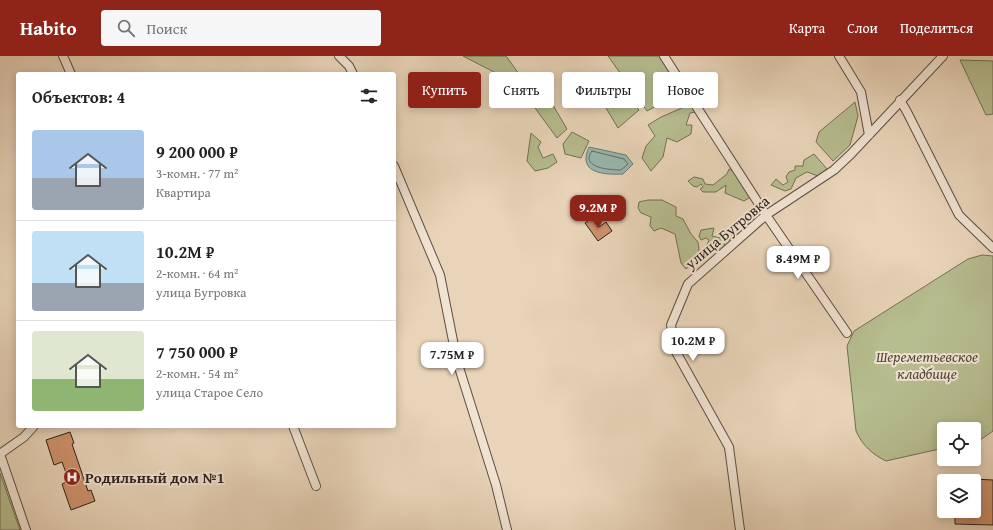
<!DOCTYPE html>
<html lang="ru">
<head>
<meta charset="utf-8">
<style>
  body { margin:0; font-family:"Gentium Book Plus",serif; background:#f6f6f6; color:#222; height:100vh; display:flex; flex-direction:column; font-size:15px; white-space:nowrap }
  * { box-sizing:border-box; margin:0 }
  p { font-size:13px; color:#767676 }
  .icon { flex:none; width:22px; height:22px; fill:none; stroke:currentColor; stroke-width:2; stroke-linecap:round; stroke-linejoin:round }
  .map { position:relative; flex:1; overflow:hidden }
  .drawer { position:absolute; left:16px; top:16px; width:380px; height:356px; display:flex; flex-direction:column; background:#fff; border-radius:4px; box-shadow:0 2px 10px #0003 }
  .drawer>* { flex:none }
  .banner { position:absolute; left:408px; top:16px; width:380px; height:36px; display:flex; gap:8px }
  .buttons { position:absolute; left:937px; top:366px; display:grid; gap:8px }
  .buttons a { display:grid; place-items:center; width:44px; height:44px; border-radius:4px; background:#fff; box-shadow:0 2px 10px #0003; font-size:20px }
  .price { position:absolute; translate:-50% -34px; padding:0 9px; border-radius:8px; background:#fff; color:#222; font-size:13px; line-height:26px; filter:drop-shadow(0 1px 2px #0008) }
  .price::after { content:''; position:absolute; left:50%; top:24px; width:12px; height:9px; margin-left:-6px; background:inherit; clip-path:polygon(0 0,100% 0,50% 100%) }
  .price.selected { background:#8f2418; color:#fff }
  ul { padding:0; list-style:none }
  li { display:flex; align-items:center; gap:12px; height:100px; padding:0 16px }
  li+li { border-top:1px solid #e0e0e0 }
  li span { display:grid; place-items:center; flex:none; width:112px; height:80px; border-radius:4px; color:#555 }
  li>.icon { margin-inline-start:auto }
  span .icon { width:48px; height:48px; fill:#fffc; stroke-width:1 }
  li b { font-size:17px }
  h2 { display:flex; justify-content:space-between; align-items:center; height:48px; padding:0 16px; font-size:17px }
  .tag { padding:0 14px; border-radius:4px; background:#fff; box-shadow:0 2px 10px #0003; font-size:14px; line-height:36px }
  .tag.selected { background:#8f2418; color:#fff }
  header { display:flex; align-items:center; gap:24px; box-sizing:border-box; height:56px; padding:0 20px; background:#8f2418; color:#fff }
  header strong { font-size:19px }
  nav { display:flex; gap:22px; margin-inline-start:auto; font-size:14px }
  .search { width:280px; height:36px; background:#f6f6f6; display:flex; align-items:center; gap:10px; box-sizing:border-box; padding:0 14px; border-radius:4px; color:#767676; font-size:15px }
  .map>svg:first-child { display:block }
  .green { fill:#b6bd8f; stroke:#727056 }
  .water { fill:#97b8ae; stroke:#6d7c74 }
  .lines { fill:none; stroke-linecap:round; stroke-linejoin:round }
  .shore { stroke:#626d65; stroke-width:1 }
  .building { fill:#cd926d; stroke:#2e221c }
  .minor-casing { stroke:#5d4e43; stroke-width:10 }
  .minor { stroke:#f1e3d2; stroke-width:8 }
  .labels { text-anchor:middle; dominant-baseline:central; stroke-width:4; stroke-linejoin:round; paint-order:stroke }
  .street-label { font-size:15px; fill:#2e221c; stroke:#f1e3d2 }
  .park-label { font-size:15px; font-style:italic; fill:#504939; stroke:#f1e3d2 }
  .poi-label { font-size:15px; font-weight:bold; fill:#2e221c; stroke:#f1e3d2; text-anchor:start }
</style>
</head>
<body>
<header>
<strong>Habito</strong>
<div class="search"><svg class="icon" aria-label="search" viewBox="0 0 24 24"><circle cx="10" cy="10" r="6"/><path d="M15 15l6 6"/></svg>Поиск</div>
<nav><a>Карта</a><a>Слои</a><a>Поделиться</a></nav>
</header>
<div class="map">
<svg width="993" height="474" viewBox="0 0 993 474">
  <rect width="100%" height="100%" fill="#e9d4b9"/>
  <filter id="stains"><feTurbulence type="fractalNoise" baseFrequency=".005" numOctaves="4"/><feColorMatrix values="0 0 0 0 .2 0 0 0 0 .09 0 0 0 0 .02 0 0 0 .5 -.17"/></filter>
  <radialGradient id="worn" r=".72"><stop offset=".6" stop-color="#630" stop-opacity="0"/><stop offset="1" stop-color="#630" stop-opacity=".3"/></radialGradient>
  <!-- green -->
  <path class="green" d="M463 0H506L519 18 517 28Z
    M608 0H659L682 36 647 55Z
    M960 4 993 5V58L986 59Z
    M603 18 639 54 618 72 594 32Z
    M531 26 540 27 567 73 557 82 524 37Z
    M855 46 858 60 850 89 833 105 816 86 819 76Z
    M691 48 696 56 690 57 686 69H692L691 78 677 86 667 82 663 101 651 115 642 102 646 90 655 80 648 69 661 61Z
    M572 76 589 85 581 102 565 98 563 88Z
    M531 77 541 86 538 91 543 102 553 98 557 106 548 112 535 115 527 105Z
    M814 98 827 113 818 120 807 116 796 122 791 133 785 135 771 129 776 123 783 129 788 126 786 121 789 116 795 114V110H803L804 104Z
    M729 113 735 116 752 140 744 145 725 137 726 129 716 136H703L700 133 703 131 701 128 697 131 693 130 688 125 694 121 703 123 705 128 713 129 727 118Z
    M648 144H662L676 151V160L683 163 691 178 698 186 700 201 686 213 681 207 675 178 661 172 654 175 650 170 651 161 641 157 638 152 639 146Z
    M752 158 754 164 742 174 741 177 725 186 724 192 719 196 712 195 707 189 709 184 706 182 701 184 699 180 701 174 714 172 712 180 720 182 721 176C733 171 741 163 752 158Z
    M982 199 993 200V375L980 384 974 385V373H944V392L886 405C872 398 863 390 856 375L847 290 854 275 968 203Z
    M0 417 20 474H0Z"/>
  <!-- water -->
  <path class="water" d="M589 91 626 99 633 108 623 118C603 119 577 117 589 91Z"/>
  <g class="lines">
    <!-- shore -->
    <path class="shore" d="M592 95 624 103 628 108 621 114C611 114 579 112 592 95Z"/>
  </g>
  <!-- building -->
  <path class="building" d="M592 162 599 171 606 166 612 175 598 185 585 167Z
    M70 376 74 387 72 388 88 435 91 434 95 445 71 454 62 428 69 425 62 406 54 409 46 384Z
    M974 423 993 424V469L955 468V455H974Z"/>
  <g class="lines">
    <!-- minor casing -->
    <g class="minor-casing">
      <path id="minor" d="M63 0 71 18
        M339 0 349 10 353 18
        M664 0 766 159 847 277
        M839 0 861 36 869 79
        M900 44 907 56 959 159 993 192
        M394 110 440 219 457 305 496 429 507 474
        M293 370 316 430
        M26 474 0 398 24 381 34 370
        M740 474 729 391 675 294 671 269 688 228 766 159 834 114 851 98 943 0"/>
    </g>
    <!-- minor -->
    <use href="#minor" class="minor"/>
  </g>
  <!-- icons -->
  <defs>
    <g id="hospital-disc" transform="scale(0.9)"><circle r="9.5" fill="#8f2418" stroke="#f1e3d2"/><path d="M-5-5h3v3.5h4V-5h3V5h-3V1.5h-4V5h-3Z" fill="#fff"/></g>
  </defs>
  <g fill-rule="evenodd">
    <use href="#hospital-disc" x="72" y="421"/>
  </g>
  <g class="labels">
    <!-- street labels -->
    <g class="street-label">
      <text transform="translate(727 176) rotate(-40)">улица Бугровка</text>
    </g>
    <!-- park labels -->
    <g class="park-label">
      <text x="927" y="300">Шереметьевское<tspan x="927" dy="17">кладбище</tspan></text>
    </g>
    <!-- poi labels -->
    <g class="poi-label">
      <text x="85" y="421">Родильный дом №1</text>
    </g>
  </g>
  <rect width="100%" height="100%" filter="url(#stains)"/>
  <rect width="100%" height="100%" fill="url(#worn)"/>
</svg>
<div class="buttons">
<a><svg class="icon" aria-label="locate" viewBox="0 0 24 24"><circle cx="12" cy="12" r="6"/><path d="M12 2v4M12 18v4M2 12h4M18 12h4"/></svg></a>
<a><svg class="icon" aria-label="layers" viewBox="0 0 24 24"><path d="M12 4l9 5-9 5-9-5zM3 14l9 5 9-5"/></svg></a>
</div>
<b class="price selected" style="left:598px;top:173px">9.2M ₽</b>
<b class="price" style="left:798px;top:224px">8.49M ₽</b>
<b class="price" style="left:693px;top:306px">10.2M ₽</b>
<b class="price" style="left:452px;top:320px">7.75M ₽</b>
<div class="banner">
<a class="tag selected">Купить</a>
<a class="tag">Снять</a>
<a class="tag">Фильтры</a>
<a class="tag">Новое</a>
</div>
<section class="drawer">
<h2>Объектов: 4<svg class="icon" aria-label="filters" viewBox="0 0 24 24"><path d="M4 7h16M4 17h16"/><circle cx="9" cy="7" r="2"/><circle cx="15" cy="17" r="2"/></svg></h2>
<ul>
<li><span style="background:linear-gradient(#a9c7e8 60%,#9aa5b1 0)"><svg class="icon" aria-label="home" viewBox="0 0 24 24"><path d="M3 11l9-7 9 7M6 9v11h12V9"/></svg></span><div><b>9 200 000 ₽</b><p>3-комн. · 77 m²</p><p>Квартира</p></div></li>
<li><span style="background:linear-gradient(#bfe0f5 65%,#9aa5b1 0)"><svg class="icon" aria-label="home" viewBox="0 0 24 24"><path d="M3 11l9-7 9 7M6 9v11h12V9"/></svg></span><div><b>10.2M ₽</b><p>2-комн. · 64 m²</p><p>улица Бугровка</p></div></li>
<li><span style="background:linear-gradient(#dfe7d0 60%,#8fb573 0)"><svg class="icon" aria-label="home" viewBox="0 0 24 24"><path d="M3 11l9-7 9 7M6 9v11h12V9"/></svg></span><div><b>7 750 000 ₽</b><p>2-комн. · 54 m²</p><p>улица Старое Село</p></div></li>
</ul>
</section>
</div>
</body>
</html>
